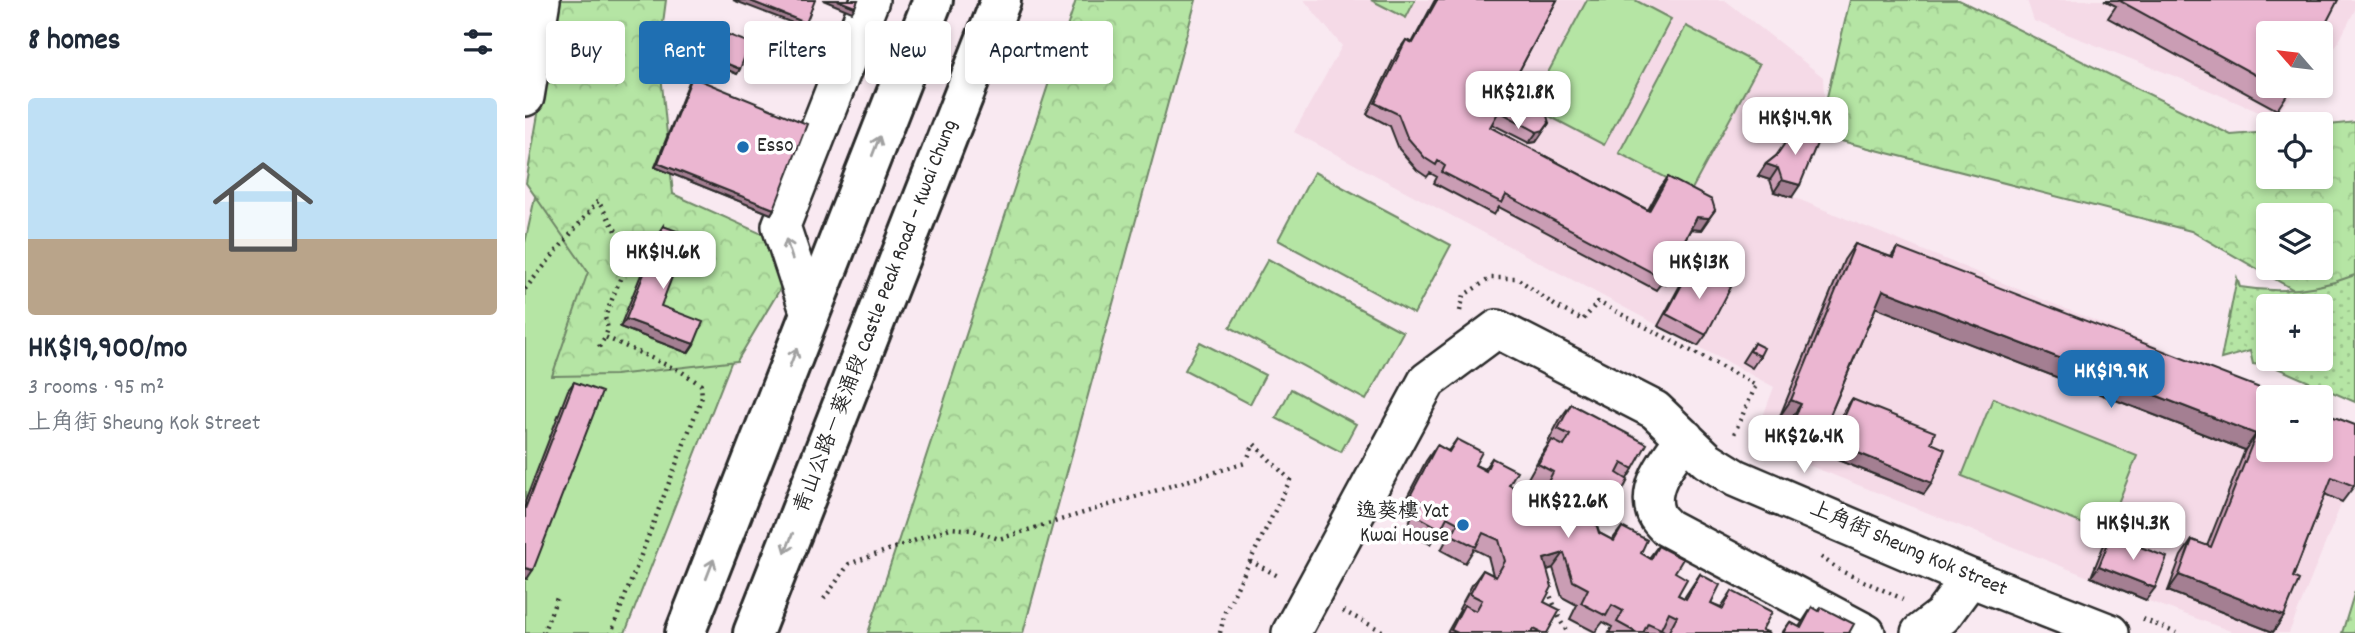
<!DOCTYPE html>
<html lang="en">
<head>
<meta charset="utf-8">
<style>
  body { margin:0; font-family:Dekko,"LXGW WenKai TC",sans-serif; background:#f2f2f3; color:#1f2937; height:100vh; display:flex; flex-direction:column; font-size:26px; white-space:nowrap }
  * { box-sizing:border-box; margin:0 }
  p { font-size:23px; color:#747a83 }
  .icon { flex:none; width:38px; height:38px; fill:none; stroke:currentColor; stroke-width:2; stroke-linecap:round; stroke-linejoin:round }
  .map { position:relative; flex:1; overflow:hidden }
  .panel { display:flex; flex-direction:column; background:#fff; width:525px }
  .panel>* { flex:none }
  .banner { position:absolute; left:21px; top:21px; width:665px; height:63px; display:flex; gap:14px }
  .needle { width:46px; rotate:298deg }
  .controls { position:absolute; left:1731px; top:21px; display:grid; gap:14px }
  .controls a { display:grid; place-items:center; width:77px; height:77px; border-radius:7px; background:#fff; box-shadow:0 4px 10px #0003; font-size:35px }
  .price { position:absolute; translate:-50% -60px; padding:0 16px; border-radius:14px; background:#fff; color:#222; font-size:23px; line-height:46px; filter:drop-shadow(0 2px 4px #0008) }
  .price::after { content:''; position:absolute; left:50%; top:42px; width:21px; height:16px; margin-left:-10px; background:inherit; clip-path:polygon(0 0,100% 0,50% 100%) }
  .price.active { background:#1f6fb2; color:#fff }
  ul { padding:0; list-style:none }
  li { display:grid; align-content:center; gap:14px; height:371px; padding:0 28px }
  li+li { border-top:2px solid #e0e1e3 }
  li span { display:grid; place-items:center; height:217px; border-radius:7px; color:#555 }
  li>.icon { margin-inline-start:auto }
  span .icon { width:126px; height:126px; fill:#fffc; stroke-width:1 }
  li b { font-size:30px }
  h2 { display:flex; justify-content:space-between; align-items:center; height:84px; padding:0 28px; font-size:30px }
  .pill { padding:0 24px; border-radius:7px; background:#fff; box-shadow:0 4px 10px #0003; font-size:24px; line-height:63px }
  .pill.active { background:#1f6fb2; color:#fff }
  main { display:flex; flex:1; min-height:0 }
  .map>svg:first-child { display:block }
  .built { fill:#f5dae7 }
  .green { fill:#b5e5a4; stroke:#708868; stroke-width:2 }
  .forest { fill:url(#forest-crowns); stroke:#708868; stroke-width:2; fill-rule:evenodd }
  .garden { fill:url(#garden-dots); stroke:#708868; stroke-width:2; fill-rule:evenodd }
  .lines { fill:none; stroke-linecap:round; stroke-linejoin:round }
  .minor-casing { stroke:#2b2b2b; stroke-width:42 }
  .major-casing { stroke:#2b2b2b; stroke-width:44 }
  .path { stroke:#2b2b2b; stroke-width:4.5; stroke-dasharray:2 5; stroke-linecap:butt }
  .minor { stroke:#fff; stroke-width:37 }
  .major { stroke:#fff; stroke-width:38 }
  .wall { fill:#ca9db4; stroke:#2b2b2b; stroke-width:2 }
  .shaded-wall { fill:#a47f92; stroke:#2b2b2b; stroke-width:2 }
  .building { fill:#ebb6d1; stroke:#2b2b2b; stroke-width:2 }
  .oneway { stroke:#a0a0a0 }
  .poi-dot { fill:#1f6fb2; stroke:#fff; stroke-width:2.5 }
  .labels { text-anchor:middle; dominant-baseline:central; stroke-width:7; stroke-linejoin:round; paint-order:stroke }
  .poi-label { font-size:21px; fill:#2b2b2b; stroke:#fff; text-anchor:start }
  .street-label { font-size:21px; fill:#2b2b2b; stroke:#fff }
</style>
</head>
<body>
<main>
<section class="panel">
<h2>8 homes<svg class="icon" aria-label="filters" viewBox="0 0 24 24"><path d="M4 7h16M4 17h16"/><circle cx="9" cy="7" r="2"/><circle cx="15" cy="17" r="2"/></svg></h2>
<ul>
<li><span style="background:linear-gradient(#bfe0f5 65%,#b9a48a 0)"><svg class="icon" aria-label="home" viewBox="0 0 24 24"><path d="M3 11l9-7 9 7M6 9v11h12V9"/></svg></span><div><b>HK$19,900/mo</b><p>3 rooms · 95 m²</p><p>上角街 Sheung Kok Street</p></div></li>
</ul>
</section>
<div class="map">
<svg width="1830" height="633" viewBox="0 0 1830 633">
  <defs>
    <pattern id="forest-crowns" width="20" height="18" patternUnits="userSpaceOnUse" patternTransform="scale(1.75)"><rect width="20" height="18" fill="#b5e5a4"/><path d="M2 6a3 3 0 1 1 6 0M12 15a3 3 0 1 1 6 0" fill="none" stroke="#9cc58d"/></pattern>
    <pattern id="garden-dots" width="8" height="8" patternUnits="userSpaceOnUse" patternTransform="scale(1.75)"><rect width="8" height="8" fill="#b5e5a4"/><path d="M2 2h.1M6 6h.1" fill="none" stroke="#9cc58d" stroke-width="1.8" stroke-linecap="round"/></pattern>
  </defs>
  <rect width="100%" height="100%" fill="#f9e9f1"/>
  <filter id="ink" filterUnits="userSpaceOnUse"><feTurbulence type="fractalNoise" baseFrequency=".0143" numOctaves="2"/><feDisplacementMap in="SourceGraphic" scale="14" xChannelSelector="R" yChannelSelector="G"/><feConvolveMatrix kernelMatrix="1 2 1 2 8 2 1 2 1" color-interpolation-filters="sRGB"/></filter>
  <g filter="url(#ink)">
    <!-- built -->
    <path class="built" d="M779 0H1200L1298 77 1300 112 1268 197 1756 397H1743V450H1796L1830 470 1764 633H1711L1621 600 1228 443 1249 387 769 132 817 46Z
      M1502 0H1830V10L1813 43 1796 63V33H1743V86H1776L1748 118 1667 83 1509 21Z"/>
    <!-- green -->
    <path class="green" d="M846 0H890L881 18Z
      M1062 0H1110L1146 19 1079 145 1005 106Z
      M1161 26 1234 65 1166 191 1094 153Z
      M789 172 926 245 889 314 753 240Z
      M15 174 238 281 100 633H0V243Z
      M743 259 878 332 841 400 705 327Z
      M675 342 740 375 725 404 660 370Z
      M766 389 831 424 816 452 751 418Z
      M1468 398 1612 456 1581 533 1437 476Z"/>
    <!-- forest -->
    <path class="forest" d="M33 0H141L134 54 148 194 277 252 212 361 90 375 27 376 63 272 1 183Z
      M551 0H671L498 633H343Z
      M1325 0H1434L1706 135 1743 132V177H1796V126L1830 122V325L1666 231 1293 135ZM1743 215H1796V268H1743Z"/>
    <!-- garden -->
    <path class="garden" d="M1830 275V402L1750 367 1728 364 1725 351 1696 359 1712 278 1715 287C1756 294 1792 290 1830 275ZM1743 306H1796V359H1743Z
      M1830 591V633H1817Z"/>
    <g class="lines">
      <!-- minor casing -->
      <g class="minor-casing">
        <path id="minor" d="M0 97 16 0
          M285 314 256 226 345 0
          M1160 438C1145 458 1120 487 1131 514 1132 518 1138 523 1141 527L1341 633
          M766 633 902 381 972 329 1130 410 1182 460 1211 478 1445 578 1585 633
          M1395 633 1417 616 1445 578"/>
      </g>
      <!-- major casing -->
      <g class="major-casing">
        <path id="major" d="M160 633 408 0
          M228 633 476 0"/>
      </g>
      <!-- path -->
      <path class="path" d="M0 289 73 201 105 254 80 317 83 329 80 337 157 372 176 385 177 397 86 633
        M935 311 939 295 966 278H992L1032 307 1058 320 1073 302 1231 385 1209 434
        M74 347 80 337
        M1296 557 1316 571 1378 599
        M725 561 755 577
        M1023 590 1036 622 1043 633
        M299 599 324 564 425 528 448 530 474 539 720 463
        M818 611 861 633
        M1618 619 1651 633
        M18 633 32 598
        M695 633 700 612 765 480 729 444 723 457"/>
      <!-- minor -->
      <use href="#minor" class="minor"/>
      <!-- major -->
      <use href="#major" class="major"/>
    </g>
    <!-- wall -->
    <path class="wall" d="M910 0H1032L983 92 1024 123 1011 142 1004 143 967 124 965 127 1123 210 1135 188 1143 177 1190 210 1176 230 1166 229 1159 241 1148 272 1140 284 1137 282 1131 290 974 207 969 215 909 183 912 177 905 173 902 177 892 170 874 149 865 126 842 114 873 51 881 40 887 43Z
      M1579 0H1813L1743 33V86H1768L1752 110 1583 18 1591 6Z
      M196 32 215 69 212 74 183 61 192 37Z
      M167 77 249 209 246 214 130 167 164 82Z
      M1251 156 1267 197 1249 192 1245 180 1233 176 1241 164Z
      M138 226 136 306 169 344 163 353 95 327 132 235Z
      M1330 244 1366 257 1372 248 1829 486 1817 502 1800 494 1768 577 1759 616 1748 632 1643 591 1656 556 1667 540 1682 546 1720 450 1351 307 1297 434 1286 450 1257 438 1265 420 1255 416 1319 260Z
      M1167 266 1181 335 1173 346 1133 326 1159 278Z
      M1229 343 1235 356 1227 368 1217 362Z
      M49 382 2 579 0 578V502L43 390Z
      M1327 399 1406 443 1399 494 1313 460 1314 454 1302 450 1319 411Z
      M1046 404 1108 469 1102 479 1090 505 1079 521 1068 514 1074 533 1087 540 1097 527 1116 553 1124 558 1133 546 1150 572 1153 595 1159 598 1175 574 1186 603 1196 607 1207 591 1237 630 1244 633H1141V632L1136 629 1133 633H1084L1087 627 1078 622 1070 632 1045 619 1052 605 1037 597 1028 568 1022 570 1019 602 1022 633H922L935 610 934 609 947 585 958 570 968 575 963 556 949 549 940 563 916 550 922 539 912 534 905 544 880 531 886 518 874 512 901 461 912 445 923 451 932 439 950 465 959 469 967 458 1009 521 1015 519 1010 502 1017 488 1002 480 1016 455 1023 445 1022 444 1035 419Z
      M1586 536 1621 600 1566 577 1578 547Z
      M1287 607 1324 633H1257L1265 622 1274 627Z"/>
    <!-- shaded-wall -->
    <path class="shaded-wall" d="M208 0H223L281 23 278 27Z
      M298 0H312L330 7 327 12Z
      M186 57 215 69 212 74 183 61Z
      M1024 123 1011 142 1004 143 1012 132Z
      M133 163 249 209 246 214 130 167Z
      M1241 164 1253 168 1245 180 1233 176Z
      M1257 180 1275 185 1267 197 1249 192Z
      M1172 217 1184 218 1176 230 1164 229Z
      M1358 290 1731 434 1720 450 1347 306Z
      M101 319 169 344 163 353 95 327Z
      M1266 400 1276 404 1265 420 1255 416Z
      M1268 422 1297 434 1286 450 1257 438Z
      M1310 438 1322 443 1314 454 1302 450Z
      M1321 448 1407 483 1399 494 1313 460Z
      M1039 553 1028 568 1008 575 1019 559Z
      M1574 566 1630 588 1621 600 1566 577Z
      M0 568 8 570 2 579 0 578Z
      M1654 575 1759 616 1748 632 1643 591Z"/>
    <!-- building -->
    <path class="building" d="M223 0H290L281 23Z
      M312 0H333L330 7Z
      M912 0H1032L983 92 1021 112 1024 123 1019 130 1012 132 974 111 965 127 1124 211 1143 177 1187 200 1190 210 1184 218 1172 217 1159 241 1156 257 1148 272 1144 270 1139 279 981 195 977 203 917 172 920 166 913 161 911 165 900 158 882 137 873 114 850 103 881 40 888 43Z
      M1595 0H1813L1796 33H1743V82L1595 1Z
      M196 32 225 43 215 69 186 57Z
      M167 77 282 124 249 209 133 163Z
      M1750 86H1768L1764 93Z
      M1269 130 1293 141 1275 185 1257 180 1253 168 1241 164 1251 156Z
      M138 226 163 235 136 306 178 322 169 344 101 319Z
      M1330 244 1368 258 1372 248 1758 397H1743V450H1796V412L1830 425V483L1829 486 1807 477 1768 577 1774 580 1759 616 1654 575 1667 540 1686 547 1731 434 1358 290 1297 434 1268 422 1276 404 1266 400Z
      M1167 266 1206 287 1181 335 1141 314Z
      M1229 343 1239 348 1235 356 1225 351Z
      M49 382 77 392 8 570 0 568V509Z
      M1327 399 1410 432 1406 443 1420 449 1407 483 1321 448 1322 443 1310 438Z
      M1046 404 1122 444 1108 469 1097 463 1092 473 1103 480 1090 505 1077 497 1068 514 1074 533 1089 541 1097 527 1122 540 1116 553 1126 559 1133 546 1158 559 1150 572 1162 579 1153 595 1161 599 1175 574 1195 585 1186 603 1198 609 1207 591 1247 612 1237 630 1244 633H1143L1152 616 1144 612 1136 629 1123 623 1118 633H1112L1092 622 1098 611 1087 605 1081 616 1056 603 1063 589 1048 581 1039 553 1019 559 1027 587 1019 602 1035 610 1022 633H1017L1009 629 1007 633H933L926 630 939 605 951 611 957 600 945 594 958 570 971 577 980 561 974 540 958 533 951 547 927 535 933 523 922 517 916 529 891 515 897 502 885 496 912 445 924 452 932 439 957 452 950 465 961 471 967 458 992 471 984 485 1001 493 1009 521 1029 515 1021 486 1028 472 1013 464 1027 440 1039 446 1045 435 1033 429Z
      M1586 536 1642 557 1630 588 1574 566Z
      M1287 607 1294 611 1296 607 1329 624 1324 633H1258L1265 622 1276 628Z"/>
    <!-- one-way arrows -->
    <defs><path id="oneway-shaft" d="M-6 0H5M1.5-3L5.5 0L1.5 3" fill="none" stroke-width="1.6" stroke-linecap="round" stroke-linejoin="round" transform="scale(1.75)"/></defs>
    <g class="oneway">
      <use href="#oneway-shaft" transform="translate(351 146) rotate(-69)"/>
      <use href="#oneway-shaft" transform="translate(264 249) rotate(-108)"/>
      <use href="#oneway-shaft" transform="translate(268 358) rotate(-69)"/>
      <use href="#oneway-shaft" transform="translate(264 543) rotate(111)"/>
      <use href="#oneway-shaft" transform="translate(185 569) rotate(-69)"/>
    </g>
  </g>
  <!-- markers -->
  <g class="poi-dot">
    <circle cx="218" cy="147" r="7"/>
    <circle cx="938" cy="525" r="7"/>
  </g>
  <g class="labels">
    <!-- poi labels -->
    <g class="poi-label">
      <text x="232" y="147">Esso</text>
      <text x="924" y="513" text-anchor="end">逸葵樓 Yat<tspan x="924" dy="24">Kwai House</tspan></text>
    </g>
    <!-- street labels -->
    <g class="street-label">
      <text transform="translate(352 317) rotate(-69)">青山公路－葵涌段 Castle Peak Road – Kwai Chung</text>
      <text transform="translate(1383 550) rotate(23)">上角街 Sheung Kok Street</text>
    </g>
  </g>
</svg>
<div class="controls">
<a><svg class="needle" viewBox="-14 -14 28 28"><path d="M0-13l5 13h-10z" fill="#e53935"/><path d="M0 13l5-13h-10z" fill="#747a83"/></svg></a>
<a><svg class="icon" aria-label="locate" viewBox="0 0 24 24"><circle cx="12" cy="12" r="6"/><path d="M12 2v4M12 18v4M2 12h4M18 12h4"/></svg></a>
<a><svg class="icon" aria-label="layers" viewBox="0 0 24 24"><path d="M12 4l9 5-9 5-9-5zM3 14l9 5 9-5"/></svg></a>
<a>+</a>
<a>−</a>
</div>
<b class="price" style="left:993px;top:131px">HK$21.8K</b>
<b class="price" style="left:1270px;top:157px">HK$14.9K</b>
<b class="price" style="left:138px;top:291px">HK$14.6K</b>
<b class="price" style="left:1174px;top:301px">HK$13K</b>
<b class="price active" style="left:1586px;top:410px">HK$19.9K</b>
<b class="price" style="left:1279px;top:475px">HK$26.4K</b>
<b class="price" style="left:1043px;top:540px">HK$22.6K</b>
<b class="price" style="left:1608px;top:562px">HK$14.3K</b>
<div class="banner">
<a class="pill">Buy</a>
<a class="pill active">Rent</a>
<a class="pill">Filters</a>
<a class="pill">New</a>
<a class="pill">Apartment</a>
</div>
</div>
</main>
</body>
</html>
